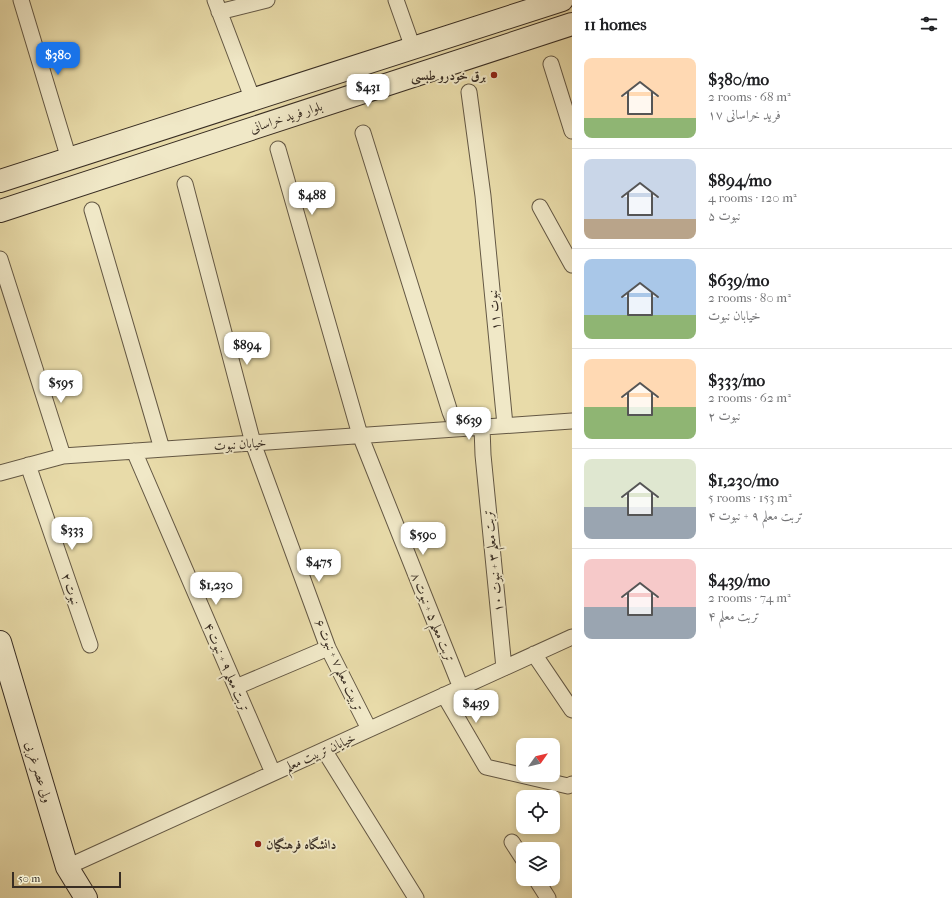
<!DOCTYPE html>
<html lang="en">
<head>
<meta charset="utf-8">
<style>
  body { margin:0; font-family:"IM FELL French Canon",Amiri,serif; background:#f6f6f6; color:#202124; height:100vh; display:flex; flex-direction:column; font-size:15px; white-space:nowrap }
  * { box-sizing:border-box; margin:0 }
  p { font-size:13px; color:#757577 }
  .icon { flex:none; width:22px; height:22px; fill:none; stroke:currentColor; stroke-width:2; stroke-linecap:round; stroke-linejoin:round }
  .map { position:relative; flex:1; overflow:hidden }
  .panel { display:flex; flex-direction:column; background:#fff; width:380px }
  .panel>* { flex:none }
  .needle { width:26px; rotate:56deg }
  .tools { position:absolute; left:516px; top:738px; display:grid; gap:8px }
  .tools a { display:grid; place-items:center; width:44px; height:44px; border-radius:8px; background:#fff; box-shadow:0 2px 6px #0003; font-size:20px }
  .scale { position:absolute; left:12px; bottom:10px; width:109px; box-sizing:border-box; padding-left:4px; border:2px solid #382d23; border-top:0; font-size:11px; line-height:14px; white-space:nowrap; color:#382d23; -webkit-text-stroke:3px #f0e8c7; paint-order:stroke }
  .price { position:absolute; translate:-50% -34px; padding:0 9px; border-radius:8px; background:#fff; color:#222; font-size:13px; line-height:26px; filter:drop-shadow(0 1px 2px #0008) }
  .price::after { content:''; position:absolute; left:50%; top:24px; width:12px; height:9px; margin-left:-6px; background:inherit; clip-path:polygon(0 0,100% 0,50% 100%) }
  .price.current { background:#1a73e8; color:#fff }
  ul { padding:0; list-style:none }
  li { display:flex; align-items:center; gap:12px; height:100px; padding:0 12px }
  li+li { border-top:1px solid #e0e0e0 }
  li span { display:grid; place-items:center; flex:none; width:112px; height:80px; border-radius:8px; color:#555 }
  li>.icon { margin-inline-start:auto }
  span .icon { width:48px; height:48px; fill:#fffc; stroke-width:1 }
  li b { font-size:17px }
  h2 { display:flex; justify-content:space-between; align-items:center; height:48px; padding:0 12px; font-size:17px }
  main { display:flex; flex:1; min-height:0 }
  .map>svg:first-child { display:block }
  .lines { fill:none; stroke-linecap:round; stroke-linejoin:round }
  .street-casing { stroke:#645844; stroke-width:17 }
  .secondary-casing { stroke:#382d23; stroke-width:24 }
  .street { stroke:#f0e8c7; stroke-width:15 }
  .secondary { stroke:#f0e8c7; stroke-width:22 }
  .poi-dot { fill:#8f2418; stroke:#f0e8c7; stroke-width:1.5 }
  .labels { text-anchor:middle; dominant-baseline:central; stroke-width:4; stroke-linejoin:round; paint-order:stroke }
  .poi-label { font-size:13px; font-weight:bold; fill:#382d23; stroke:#f0e8c7; text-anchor:end }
  .street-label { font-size:13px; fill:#382d23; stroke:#f0e8c7 }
</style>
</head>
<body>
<main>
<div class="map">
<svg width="572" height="898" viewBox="0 0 572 898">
  <rect width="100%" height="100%" fill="#e8dba9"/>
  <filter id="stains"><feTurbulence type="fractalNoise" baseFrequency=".005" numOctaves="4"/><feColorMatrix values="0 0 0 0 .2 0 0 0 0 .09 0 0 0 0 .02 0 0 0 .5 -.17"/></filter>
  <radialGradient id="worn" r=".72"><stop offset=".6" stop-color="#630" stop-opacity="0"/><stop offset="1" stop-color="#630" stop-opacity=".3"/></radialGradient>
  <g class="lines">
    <!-- street casing -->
    <g class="street-casing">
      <path id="street" d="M21 0 69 159
        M215 0 253 100
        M396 0 413 48
        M219 12 267 0
        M551 64 572 131
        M469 92 483 196 505 425
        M363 133 450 412 457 429
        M278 149 360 435 461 688
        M185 184 253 443 328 648 369 729
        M540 207 572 265
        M92 210 162 449
        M0 259 63 456
        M482 427 483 455 504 668
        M134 451 273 773
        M28 465 90 645
        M0 473 63 456 572 421
        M534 654 572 710
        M236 687 328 648
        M444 695 486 767 568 786 572 784
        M324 750 416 898
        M512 842 523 859
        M67 867 572 637
        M536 879 548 898"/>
    </g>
    <!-- secondary casing -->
    <g class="secondary-casing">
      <path id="secondary" d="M0 181 562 0
        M0 211 572 24
        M0 642 67 867 86 898"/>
    </g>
    <!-- street -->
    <use href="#street" class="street"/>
    <!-- secondary -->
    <use href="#secondary" class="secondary"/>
  </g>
  <!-- markers -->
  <g class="poi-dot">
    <circle cx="494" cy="75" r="4"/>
    <circle cx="258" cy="844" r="4"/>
  </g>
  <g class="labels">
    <!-- poi labels -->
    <g class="poi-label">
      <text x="486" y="75">برق خودرو طبسی</text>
      <text x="266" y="844" text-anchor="start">دانشگاه فرهنگیان</text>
    </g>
    <!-- street labels -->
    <g class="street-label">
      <text transform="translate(286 117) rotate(-18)">بلوار فرید خراسانی</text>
      <text transform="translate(494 310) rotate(-95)">نبوت ۱۱</text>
      <text transform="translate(240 444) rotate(-4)">خیابان نبوت</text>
      <text transform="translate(493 561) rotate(-96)">تربت معلم ۳ + نبوت ۱۰</text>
      <text transform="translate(71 589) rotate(71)">نبوت ۲</text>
      <text transform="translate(433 617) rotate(68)">تربت معلم ۵ + نبوت ۸</text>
      <text transform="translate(339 665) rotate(66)">تربیت معلم ۷ + نبوت ۶</text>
      <text transform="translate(227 667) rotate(67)">تربت معلم ۹ + نبوت ۴</text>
      <text transform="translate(320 752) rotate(-24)">خیایان تربیت معلم</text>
      <text transform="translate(39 772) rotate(73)">ولی عصر غربی</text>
    </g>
  </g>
  <rect width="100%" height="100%" filter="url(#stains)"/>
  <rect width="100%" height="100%" fill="url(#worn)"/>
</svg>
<div class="tools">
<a><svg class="needle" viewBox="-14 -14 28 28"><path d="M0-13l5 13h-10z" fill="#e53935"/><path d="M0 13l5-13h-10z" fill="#757577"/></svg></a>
<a><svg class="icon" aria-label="locate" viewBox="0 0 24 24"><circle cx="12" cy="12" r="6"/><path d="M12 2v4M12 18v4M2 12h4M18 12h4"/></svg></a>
<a><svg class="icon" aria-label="layers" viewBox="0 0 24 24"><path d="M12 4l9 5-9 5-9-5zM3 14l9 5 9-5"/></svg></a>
</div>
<div class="scale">50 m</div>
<b class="price current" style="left:58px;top:76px">$380</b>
<b class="price" style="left:368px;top:108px">$431</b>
<b class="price" style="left:312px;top:216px">$488</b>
<b class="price" style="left:247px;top:366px">$894</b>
<b class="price" style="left:61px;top:404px">$595</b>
<b class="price" style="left:469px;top:441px">$639</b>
<b class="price" style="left:72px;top:551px">$333</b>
<b class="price" style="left:423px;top:556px">$590</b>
<b class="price" style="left:319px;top:583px">$475</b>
<b class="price" style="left:216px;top:606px">$1,230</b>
<b class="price" style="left:476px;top:724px">$439</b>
</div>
<section class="panel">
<h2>11 homes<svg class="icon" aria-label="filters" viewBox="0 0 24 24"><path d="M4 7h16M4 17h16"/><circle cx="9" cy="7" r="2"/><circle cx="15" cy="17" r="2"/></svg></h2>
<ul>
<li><span style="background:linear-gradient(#ffd9b3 75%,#8fb573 0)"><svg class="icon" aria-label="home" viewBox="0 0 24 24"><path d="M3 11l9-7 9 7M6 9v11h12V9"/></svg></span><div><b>$380/mo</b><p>2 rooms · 68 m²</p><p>فرید خراسانی ۱۷</p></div></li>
<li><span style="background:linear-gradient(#c9d6e8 75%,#b9a48a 0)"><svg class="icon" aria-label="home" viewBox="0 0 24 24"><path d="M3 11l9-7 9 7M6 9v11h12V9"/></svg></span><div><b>$894/mo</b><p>4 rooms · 120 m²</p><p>نبوت ۵</p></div></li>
<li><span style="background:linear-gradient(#a9c7e8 70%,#8fb573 0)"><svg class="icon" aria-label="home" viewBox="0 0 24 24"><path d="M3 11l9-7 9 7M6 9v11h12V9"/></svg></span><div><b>$639/mo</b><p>2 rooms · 80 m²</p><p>خیابان نبوت</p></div></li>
<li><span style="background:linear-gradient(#ffd9b3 60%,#8fb573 0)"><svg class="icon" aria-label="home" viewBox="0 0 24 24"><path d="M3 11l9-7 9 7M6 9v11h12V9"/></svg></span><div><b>$333/mo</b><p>2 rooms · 62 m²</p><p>نبوت ۲</p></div></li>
<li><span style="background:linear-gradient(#dfe7d0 60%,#9aa5b1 0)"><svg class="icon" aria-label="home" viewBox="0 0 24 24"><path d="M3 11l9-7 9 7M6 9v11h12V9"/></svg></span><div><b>$1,230/mo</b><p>5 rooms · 153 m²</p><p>تربت معلم ۹ + نبوت ۴</p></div></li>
<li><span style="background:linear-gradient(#f6c9c9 60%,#9aa5b1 0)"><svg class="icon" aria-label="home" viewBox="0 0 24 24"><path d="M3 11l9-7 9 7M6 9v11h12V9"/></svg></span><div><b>$439/mo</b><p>2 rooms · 74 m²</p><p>تربت معلم ۴</p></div></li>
</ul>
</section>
</main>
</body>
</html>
